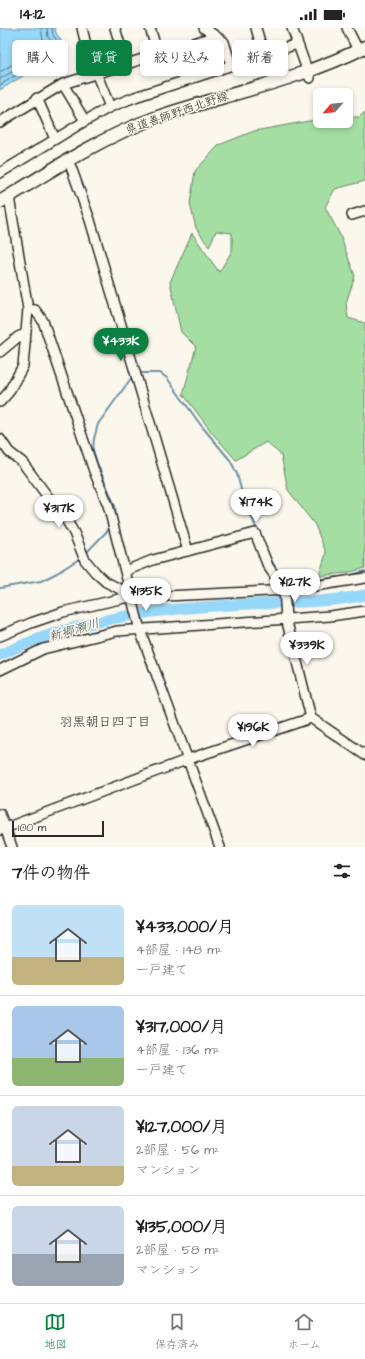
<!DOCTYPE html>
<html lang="ja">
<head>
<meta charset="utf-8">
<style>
  body { margin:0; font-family:"Architects Daughter","Klee One",sans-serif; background:#f6f6f6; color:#222; height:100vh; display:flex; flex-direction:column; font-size:15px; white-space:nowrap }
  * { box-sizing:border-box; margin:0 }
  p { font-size:13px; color:#767676 }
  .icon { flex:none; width:22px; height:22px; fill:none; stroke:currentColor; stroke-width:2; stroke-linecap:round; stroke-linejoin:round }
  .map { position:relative; height:819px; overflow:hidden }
  .details { display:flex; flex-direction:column; background:#fff; flex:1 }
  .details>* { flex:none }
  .guide { position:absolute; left:12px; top:12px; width:341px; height:36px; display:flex; gap:8px }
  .needle { width:26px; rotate:243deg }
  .tools { position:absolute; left:313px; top:60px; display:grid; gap:8px }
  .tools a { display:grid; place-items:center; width:40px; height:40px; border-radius:6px; background:#fff; box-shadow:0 2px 6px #0003; font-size:20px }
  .scale { position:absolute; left:12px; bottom:10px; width:92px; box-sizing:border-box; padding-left:4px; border:2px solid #2b2b2b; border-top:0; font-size:11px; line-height:14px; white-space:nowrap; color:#2b2b2b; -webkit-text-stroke:3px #fbf7ec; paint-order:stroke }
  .price { position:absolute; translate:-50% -34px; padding:0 9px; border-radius:14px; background:#fff; color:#222; font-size:13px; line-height:26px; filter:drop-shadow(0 1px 2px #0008) }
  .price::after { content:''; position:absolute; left:50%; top:24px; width:12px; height:9px; margin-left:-6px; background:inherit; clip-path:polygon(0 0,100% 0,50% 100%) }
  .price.selected { background:#0b8043; color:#fff }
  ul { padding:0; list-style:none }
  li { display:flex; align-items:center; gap:12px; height:100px; padding:0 12px }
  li+li { border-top:1px solid #e0e0e0 }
  li span { display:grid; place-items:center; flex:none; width:112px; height:80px; border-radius:6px; color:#555 }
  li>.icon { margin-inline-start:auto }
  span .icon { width:48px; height:48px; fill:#fffc; stroke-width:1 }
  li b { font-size:17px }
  h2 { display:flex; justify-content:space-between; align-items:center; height:48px; padding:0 12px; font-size:17px }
  .pill { padding:0 14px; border-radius:6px; background:#fff; box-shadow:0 2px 6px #0003; font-size:14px; line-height:36px }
  .pill.selected { background:#0b8043; color:#fff }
  .status { display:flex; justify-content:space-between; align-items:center; height:28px; padding:0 20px; background:#fff; direction:ltr }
  .status svg { height:11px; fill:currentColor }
  .menu { display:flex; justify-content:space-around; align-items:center; height:56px; border-top:1px solid #e0e0e0; background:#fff; font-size:11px; color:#767676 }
  .menu a { display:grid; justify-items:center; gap:2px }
  .menu .selected { color:#0b8043 }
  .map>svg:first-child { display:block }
  .green { fill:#a4dea3; stroke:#688467 }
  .water { fill:#97d7f8; stroke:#6c92a6 }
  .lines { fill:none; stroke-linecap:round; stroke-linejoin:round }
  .shore { stroke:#56707d; stroke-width:1 }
  .stream { stroke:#6c92a6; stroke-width:2 }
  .river { stroke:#97d7f8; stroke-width:11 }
  .minor-casing { stroke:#2b2b2b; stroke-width:12 }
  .major-casing { stroke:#2b2b2b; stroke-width:15 }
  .minor { stroke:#fbf7ec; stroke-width:9 }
  .major { stroke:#fbf7ec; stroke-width:12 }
  .labels { text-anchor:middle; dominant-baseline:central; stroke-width:3; stroke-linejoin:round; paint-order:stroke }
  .street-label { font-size:12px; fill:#2b2b2b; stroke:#fbf7ec }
  .water-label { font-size:13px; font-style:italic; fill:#46565e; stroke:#fbf7ec }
  .neighbourhood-label { font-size:13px; fill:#2b2b2b; stroke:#fbf7ec }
</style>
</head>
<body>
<div class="status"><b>14:12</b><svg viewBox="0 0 49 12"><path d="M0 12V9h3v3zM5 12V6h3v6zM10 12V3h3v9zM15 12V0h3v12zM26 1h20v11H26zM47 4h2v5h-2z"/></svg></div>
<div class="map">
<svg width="365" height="819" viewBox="0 0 365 819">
  <rect width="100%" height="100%" fill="#fbf7ec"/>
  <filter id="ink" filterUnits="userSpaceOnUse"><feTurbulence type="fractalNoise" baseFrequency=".025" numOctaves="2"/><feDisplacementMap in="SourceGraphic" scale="8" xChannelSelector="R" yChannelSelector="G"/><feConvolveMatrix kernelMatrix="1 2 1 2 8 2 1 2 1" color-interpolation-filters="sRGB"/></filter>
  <g filter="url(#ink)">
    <!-- green -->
    <path class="green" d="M365 84V153L335 161 325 179 340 207 355 248 346 275 348 290 365 295V540L347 545 319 548 326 525 315 497 288 462 281 427 266 414 236 432 213 406 183 366 196 319 181 304 170 254 192 205 219 244 232 223V205L216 203 209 219 196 200 190 176 195 143 219 117 254 103 320 91V93H346V89H359Z"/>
    <!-- water -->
    <path class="water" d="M0 0H55L56 5 66 20 57 27 0 62Z"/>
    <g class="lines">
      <!-- shore -->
      <path class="shore" d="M0 44 44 17 41 0
        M0 51 53 19 54 16 48 9 47 0
        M0 57 60 20V17L53 7 52 0"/>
      <!-- stream -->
      <path class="stream" d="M139 345H160L167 350 200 396 230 432 237 446 242 465 258 504
        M116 492 115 478 97 435 93 422 94 411 98 396 132 349
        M264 517 277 544
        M86 525 110 500
        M280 547 289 554H294L348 548 365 543
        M0 560 41 553 57 545 79 531"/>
      <!-- river -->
      <path class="river" d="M0 627C72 592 154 581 232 577 277 574 321 576 365 567"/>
      <!-- minor casing -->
      <g class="minor-casing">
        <path id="minor" d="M82 0 88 25 110 79
          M115 0 126 36
          M150 0 158 26
          M204 0 224 14 231 37
          M256 0 264 28
          M292 0 310 50
          M347 0 357 20
          M63 56 85 93
          M37 70 55 111
          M0 94 63 56 216 8
          M71 139 90 192 188 523
          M0 145 85 93 110 79 135 69 297 16
          M352 187 365 183
          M28 281 35 282 43 293 94 443 108 477 140 602 220 819
          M0 324 18 309 25 306
          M0 374 8 365 23 338 28 281 9 169
          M0 411 9 424 22 434 48 469 60 481 74 505 85 532 95 544 106 554 124 563H130
          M125 543 153 532 255 505 268 538 284 561 286 590 311 690 365 727
          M0 608 31 595 63 584 124 570 290 562 365 550
          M0 642 43 621 117 603 330 588 365 583
          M0 786 12 819
          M0 802 189 731 311 690"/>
      </g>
      <!-- major casing -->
      <g class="major-casing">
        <path id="major" d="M0 174C50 143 101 109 158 89 226 66 300 52 365 19"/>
      </g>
      <!-- minor -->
      <use href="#minor" class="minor"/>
      <!-- major -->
      <use href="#major" class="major"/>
    </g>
  </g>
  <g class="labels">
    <!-- street labels -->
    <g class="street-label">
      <text transform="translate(177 85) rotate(-19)">県道善師野西北野線</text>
    </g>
    <!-- water labels -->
    <g class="water-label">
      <text transform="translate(74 602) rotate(-16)">新郷瀬川</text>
    </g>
    <!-- neighbourhood labels -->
    <g class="neighbourhood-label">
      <text x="105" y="694">羽黒朝日四丁目</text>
    </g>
  </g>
</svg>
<div class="tools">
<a><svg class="needle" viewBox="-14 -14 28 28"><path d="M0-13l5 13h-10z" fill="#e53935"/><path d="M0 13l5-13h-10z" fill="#767676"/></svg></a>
</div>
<div class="scale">100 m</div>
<b class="price selected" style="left:121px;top:334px">¥433K</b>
<b class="price" style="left:256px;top:495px">¥174K</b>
<b class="price" style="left:59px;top:501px">¥317K</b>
<b class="price" style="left:295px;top:575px">¥127K</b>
<b class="price" style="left:146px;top:584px">¥135K</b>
<b class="price" style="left:307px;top:638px">¥339K</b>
<b class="price" style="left:253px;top:720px">¥196K</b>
<div class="guide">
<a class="pill">購入</a>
<a class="pill selected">賃貸</a>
<a class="pill">絞り込み</a>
<a class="pill">新着</a>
</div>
</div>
<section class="details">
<h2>7件の物件<svg class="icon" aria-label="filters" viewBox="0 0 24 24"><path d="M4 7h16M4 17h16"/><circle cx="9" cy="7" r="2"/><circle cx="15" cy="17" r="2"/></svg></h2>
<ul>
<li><span style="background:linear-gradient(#bfe0f5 65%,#c2b280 0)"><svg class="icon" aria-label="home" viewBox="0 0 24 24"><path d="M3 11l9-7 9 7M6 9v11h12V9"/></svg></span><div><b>¥433,000/月</b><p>4部屋 · 148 m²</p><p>一戸建て</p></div></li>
<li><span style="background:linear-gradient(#a9c7e8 65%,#8fb573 0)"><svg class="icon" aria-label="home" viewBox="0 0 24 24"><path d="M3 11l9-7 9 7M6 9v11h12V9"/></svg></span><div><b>¥317,000/月</b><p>4部屋 · 136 m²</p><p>一戸建て</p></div></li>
<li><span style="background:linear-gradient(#c9d6e8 75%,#c2b280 0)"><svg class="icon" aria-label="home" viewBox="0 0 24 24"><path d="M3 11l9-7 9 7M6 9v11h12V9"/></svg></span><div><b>¥127,000/月</b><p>2部屋 · 56 m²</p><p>マンション</p></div></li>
<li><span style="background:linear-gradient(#c9d6e8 60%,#9aa5b1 0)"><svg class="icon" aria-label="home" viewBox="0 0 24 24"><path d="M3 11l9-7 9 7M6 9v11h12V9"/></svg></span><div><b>¥135,000/月</b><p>2部屋 · 58 m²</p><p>マンション</p></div></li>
</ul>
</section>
<nav class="menu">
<a class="selected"><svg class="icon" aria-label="map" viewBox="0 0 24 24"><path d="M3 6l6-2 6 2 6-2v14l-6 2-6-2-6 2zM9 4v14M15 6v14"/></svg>地図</a>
<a><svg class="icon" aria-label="saved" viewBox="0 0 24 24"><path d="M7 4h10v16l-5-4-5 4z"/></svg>保存済み</a>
<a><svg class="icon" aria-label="home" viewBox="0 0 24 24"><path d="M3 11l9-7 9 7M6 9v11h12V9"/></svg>ホーム</a>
</nav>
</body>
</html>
